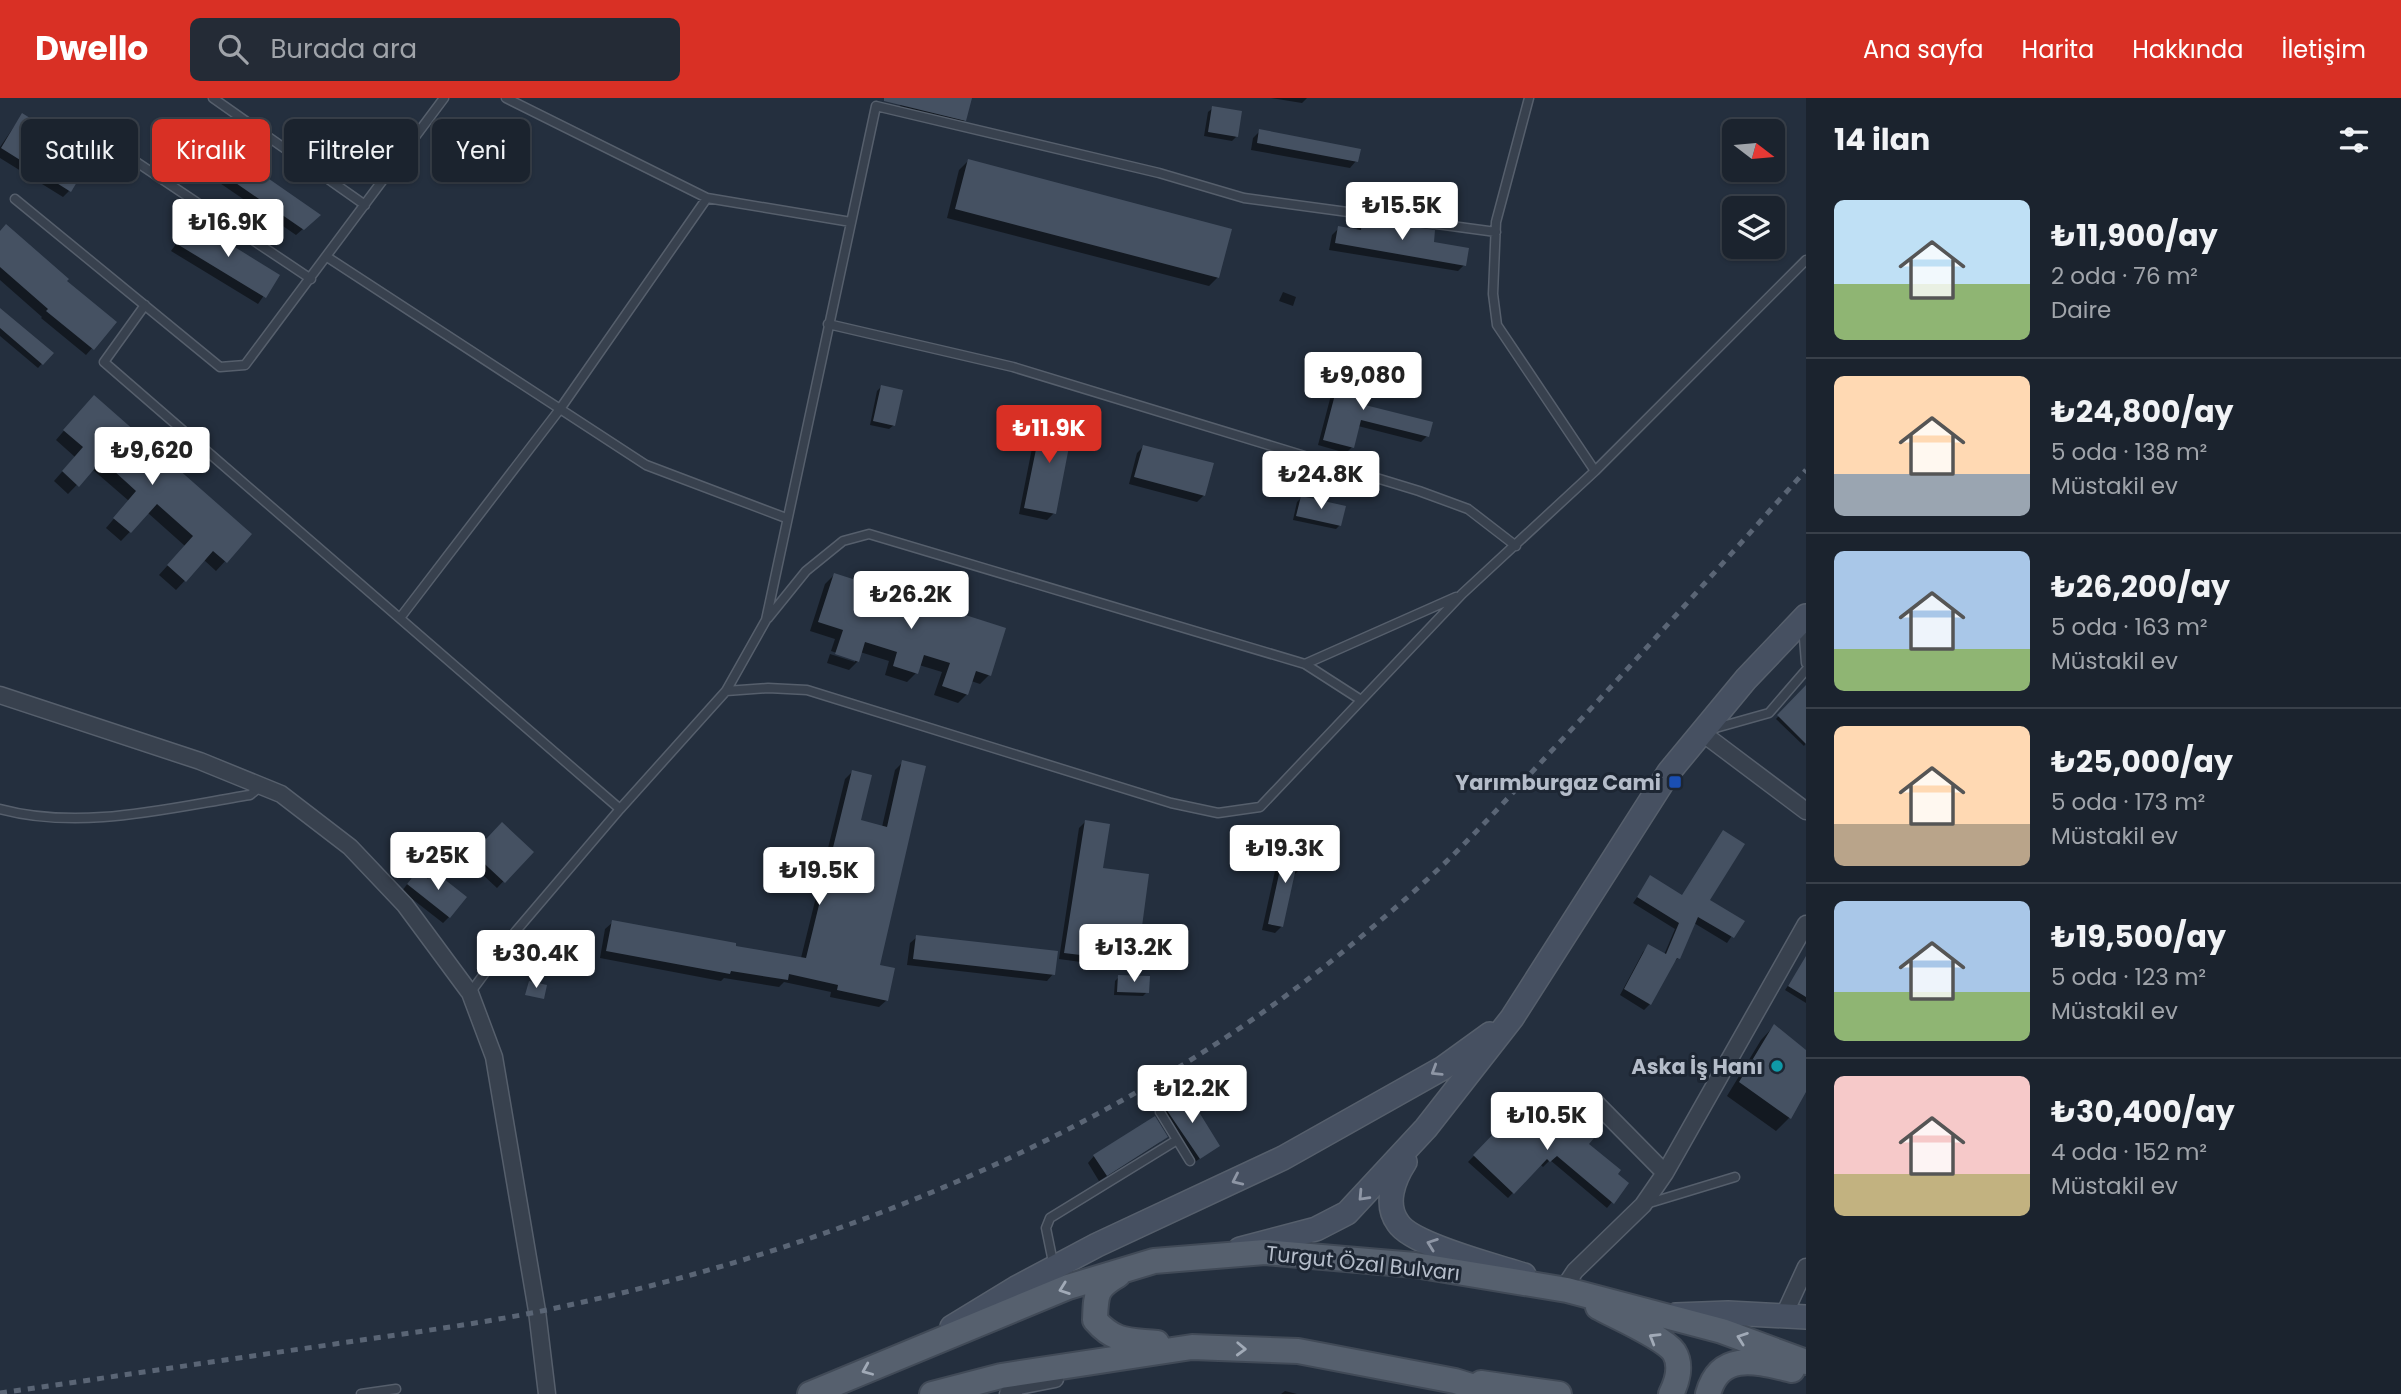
<!DOCTYPE html>
<html lang="tr">
<head>
<meta charset="utf-8">
<style>
  body { margin:0; font-family:Poppins,sans-serif; background:#242b36; color:#f1f3f6; height:100vh; display:flex; flex-direction:column; font-size:26px; white-space:nowrap }
  * { box-sizing:border-box; margin:0 }
  p { font-size:23px; color:#a0a4aa }
  .icon { flex:none; width:38px; height:38px; fill:none; stroke:currentColor; stroke-width:2; stroke-linecap:round; stroke-linejoin:round }
  .map { position:relative; flex:1; overflow:hidden }
  .sheet { display:flex; flex-direction:column; background:#1b232e; width:595px }
  .sheet>* { flex:none }
  .guide { position:absolute; left:21px; top:21px; width:665px; height:63px; display:flex; gap:14px }
  .needle { width:46px; rotate:106deg }
  .tools { position:absolute; left:1722px; top:21px; display:grid; gap:14px }
  .tools a { display:grid; place-items:center; width:63px; height:63px; border-radius:10px; background:#1b232e; box-shadow:0 2px 5px #0004,0 0 0 2px #39404a; font-size:35px }
  .price { position:absolute; translate:-50% -60px; padding:0 16px; border-radius:7px; background:#fff; color:#222; font-size:23px; line-height:46px; filter:drop-shadow(0 2px 4px #0008) }
  .price::after { content:''; position:absolute; left:50%; top:42px; width:21px; height:16px; margin-left:-10px; background:inherit; clip-path:polygon(0 0,100% 0,50% 100%) }
  .price.selected { background:#d93025; color:#fff }
  ul { padding:0; list-style:none }
  li { display:flex; align-items:center; gap:21px; height:175px; padding:0 28px }
  li+li { border-top:2px solid #39404a }
  li span { display:grid; place-items:center; flex:none; width:196px; height:140px; border-radius:10px; color:#555 }
  li>.icon { margin-inline-start:auto }
  span .icon { width:84px; height:84px; fill:#fffc; stroke-width:1 }
  li b { font-size:30px }
  h2 { display:flex; justify-content:space-between; align-items:center; height:84px; padding:0 28px; font-size:30px }
  .tag { padding:0 24px; border-radius:10px; background:#1b232e; box-shadow:0 2px 5px #0004,0 0 0 2px #39404a; font-size:24px; line-height:63px }
  .tag.selected { background:#d93025; color:#fff }
  header { display:flex; align-items:center; gap:42px; box-sizing:border-box; height:98px; padding:0 35px; background:#d93025; color:#fff }
  header strong { font-size:33px }
  nav { display:flex; gap:38px; margin-inline-start:auto; font-size:24px }
  .search { width:490px; height:63px; background:#242b36; display:flex; align-items:center; gap:18px; box-sizing:border-box; padding:0 24px; border-radius:10px; color:#a0a4aa; font-size:26px }
  main { display:flex; flex:1; min-height:0 }
  .map>svg:first-child { display:block }
  .shadow { fill:#0007 }
  .building { fill:#455162 }
  .lines { fill:none; stroke-linecap:round; stroke-linejoin:round }
  .lane-casing { stroke:#565f6c; stroke-width:11 }
  .street-casing { stroke:#565f6c; stroke-width:19 }
  .secondary-casing { stroke:#565f6c; stroke-width:26 }
  .primary-casing { stroke:#414a57; stroke-width:28 }
  .lane { stroke:#38414e; stroke-width:8 }
  .street { stroke:#38414e; stroke-width:16 }
  .secondary { stroke:#465061; stroke-width:23 }
  .primary { stroke:#56606e; stroke-width:24 }
  .rail { stroke:#5a6575; stroke-width:5; stroke-dasharray:7 7; stroke-linecap:butt }
  .oneway { stroke:#8e96a5 }
  .oneway2 { stroke:#a1aab7 }
  .transit-dot { fill:#1a4fb4; stroke:#1d2633; stroke-width:2.5 }
  .culture-dot { fill:#0f9aa8; stroke:#1d2633; stroke-width:2.5 }
  .labels { text-anchor:middle; dominant-baseline:central; stroke-width:6; stroke-linejoin:round; paint-order:stroke }
  .poi-label { font-size:21px; font-weight:bold; fill:#b4bcc9; stroke:#1d2633; text-anchor:end }
  .street-label { font-size:21px; fill:#b4bcc9; stroke:#1d2633 }
</style>
</head>
<body>
<header>
<strong>Dwello</strong>
<div class="search"><svg class="icon" aria-label="search" viewBox="0 0 24 24"><circle cx="10" cy="10" r="6"/><path d="M15 15l6 6"/></svg>Burada ara</div>
<nav><a>Ana sayfa</a><a>Harita</a><a>Hakkında</a><a>İletişim</a></nav>
</header>
<main>
<div class="map">
<svg width="1806" height="1296" viewBox="0 0 1806 1296">
  <rect width="100%" height="100%" fill="#242f3e"/>
  <!-- shadow -->
  <path class="shadow" d="M902 0H970L965 22 958 28 899 14Z
    M1271 0H1307L1302 5Z
    M1213 10 1236 39 1232 43 1204 38 1208 14Z
    M22 17 69 93 63 99 0 60V49Z
    M1260 33 1356 63 1350 70 1251 52 1253 40Z
    M229 56 312 123 296 137 211 79Z
    M968 63 1218 179 1209 188 947 120 959 72Z
    M1363 102 1435 119 1431 123 1359 113V106Z
    M1362 124 1432 146 1464 167 1458 173 1329 152 1332 137 1339 130 1355 133Z
    M191 125 278 177 258 206 171 153Z
    M0 135 115 224 86 257 41 220 42 219 0 182Z
    M1283 194 1296 199 1293 208 1279 203Z
    M0 213 51 255 38 270 0 238Z
    M1342 272 1363 308 1427 338 1421 344 1358 328 1352 349 1346 355 1318 347 1336 278Z
    M881 289 894 327 889 331 870 327 877 293Z
    M85 308 250 436 216 473 204 462 176 492 159 477 185 448 148 415 121 443 106 430 129 403 92 371 68 396 54 383 75 359 56 342Z
    M1044 319 1054 415 1047 422 1019 416 1037 325Z
    M1143 349 1204 397 1197 404 1129 386 1137 355Z
    M1301 400 1340 427 1336 431 1293 422 1297 404Z
    M834 477 989 577 980 586 971 583 967 596 958 605 934 597 942 574 919 567 916 575 907 584 885 577 889 563 860 554 858 563 849 572 827 565 830 556 855 564V561L831 553 835 541 810 533 825 486Z
    M1806 590V645L1804 648 1776 621Z
    M903 664 878 868 887 902 879 909 830 899 831 894 784 884 779 889 724 880 721 883 600 860 605 831 613 824 734 849 801 860 845 681 852 674 859 723 882 729 895 672Z
    M1085 724 1101 771 1137 850 1131 857 1089 852 1088 858 1081 864 1059 861 1079 730Z
    M502 726 531 754 497 790 468 763Z
    M1281 753 1301 770 1294 777 1282 828 1275 835 1262 832 1275 773 1271 772 1274 760Z
    M1651 779 1681 799 1708 803 1742 823 1727 845 1694 825 1678 860 1672 866 1650 906 1644 912 1620 897 1643 854 1649 848 1664 857 1675 831 1633 805Z
    M411 781 449 819 443 825 402 793Z
    M917 839 1053 876 1047 883 907 867 910 845Z
    M1800 870 1806 874V905L1785 892Z
    M1119 879 1147 894 1143 898 1114 897 1115 883Z
    M1774 928 1806 954V990L1789 1020 1776 1033 1727 998 1761 942Z
    M1166 1007 1218 1048 1192 1066 1160 1019V1014Z
    M1522 1008 1542 1028 1587 1046 1612 1104 1607 1110 1550 1062 1543 1069 1540 1066 1508 1100 1468 1064Z
    M1165 1039 1159 1045 1099 1083 1088 1065 1094 1058Z
    M1285 1293 1297 1296H1281Z"/>
  <!-- building -->
  <path class="building" d="M884 0H972L966 23 884 3Z
    M1212 8 1242 13 1238 39 1208 34Z
    M22 15 92 59 71 94 1 50Z
    M1259 31 1361 51 1358 64 1257 45Z
    M229 53 321 117 304 132 217 72Z
    M968 61 1232 131 1219 180 955 111Z
    M1362 100 1438 106 1437 119 1362 109Z
    M191 122 280 177 266 200 177 146Z
    M1362 122 1435 132 1434 144 1469 150 1466 168 1335 145 1338 128 1361 132Z
    M6 126 69 181 67 183 117 224 94 252 46 213 48 211 0 169V133Z
    M0 210 54 255 43 267 0 230Z
    M1342 270 1372 278 1365 307 1433 324 1429 339 1361 322 1354 350 1323 342Z
    M881 287 903 292 895 328 873 323Z
    M94 297 252 436 227 465 213 453 186 484 167 467 193 438 157 406 131 435 113 420 136 393 102 362 79 389 62 373 83 349 63 332Z
    M1043 317 1074 323 1056 416 1024 410Z
    M1143 347 1214 365 1205 398 1134 379Z
    M1301 398 1346 408 1341 428 1296 418Z
    M834 475 1006 530 991 578 976 573 968 597 942 588 950 565 924 557 918 576 893 568 897 554 865 544 859 564 835 556 843 532 818 524Z
    M1806 587V646L1777 617Z
    M902 662 926 668 880 867 895 870 888 903 837 892 838 887 789 876 788 882 731 873 730 876 606 853 612 822 736 845V848L806 860 852 672 872 677 861 722 887 729Z
    M1085 722 1110 726 1103 770 1149 776 1139 851 1091 845 1089 858 1064 855Z
    M502 724 534 754 505 785 473 755Z
    M1723 732 1745 746 1710 802 1745 823 1734 840 1698 819 1680 861 1677 860 1651 907 1624 891 1648 846 1666 856 1679 825 1637 799 1650 777 1682 797Z
    M1280 751 1306 757 1303 771 1296 770 1283 829 1268 826 1281 767 1277 766Z
    M418 772 428 781 434 773 467 799 450 820 407 786Z
    M916 837 1058 853 1055 877 913 861Z
    M1806 858V899L1788 888Z
    M1118 877 1150 878 1149 895 1117 894Z
    M529 883 547 887 544 901 525 897Z
    M1774 926 1806 952V994L1791 1021 1739 984Z
    M1186 993 1220 1048 1200 1061 1166 1011 1167 1010 1165 1006Z
    M1522 1006 1542 1025 1561 1007 1580 1025 1578 1027 1594 1040 1589 1046 1621 1072 1618 1076 1629 1085 1614 1106 1557 1058 1550 1064 1547 1061 1514 1096 1473 1057Z
    M1155 1018 1168 1039 1107 1078 1093 1057Z"/>
  <g class="lines">
    <!-- lane casing -->
    <g class="lane-casing">
      <path id="lane" d="M213 0 365 107
        M506 0 707 100 851 124
        M1529 0 1496 124 1493 196 1497 227 1595 373
        M108 45 311 181
        M15 101 220 269 245 267 444 0
        M327 159 646 367 786 420
        M145 207 104 264 620 711
        M828 226 1013 269 1419 393 1468 411 1516 448
        M400 520 560 311 707 100
        M768 520 806 473 843 443 869 436 1305 566 1361 602
        M1803 528 1806 565
        M1305 566 1456 499
        M726 593 768 590 807 592 1171 705 1218 715 1260 709 1462 496 1595 373 1806 162
        M1712 631 1769 615 1806 572
        M0 711C82 733 168 710 250 697L261 688
        M470 895 516 833 620 711 726 593 766 522 876 8 1159 75 1244 100 1496 134
        M1160 1014 1190 1063
        M1646 1106 1735 1079
        M1054 1169 1046 1130 1050 1120 1177 1042
        M361 1296 396 1291"/>
    </g>
    <!-- street casing -->
    <g class="street-casing">
      <path id="street" d="M0 597 200 663 281 696 350 749 405 807 470 895 494 959 537 1213 547 1296
        M1701 634 1806 713
        M1595 1004 1665 1075
        M1567 1192 1569 1182 1575 1173 1643 1107 1665 1075 1806 826
        M1783 1219 1806 1169
        M1008 1296 1019 1288 1055 1281"/>
    </g>
    <!-- secondary casing -->
    <g class="secondary-casing">
      <path id="secondary" d="M1405 1064C1394 1081 1384 1106 1398 1125 1412 1147 1496 1168 1524 1177
        M1240 1151 1316 1131 1347 1115 1426 1030 1512 920 1669 674 1746 581 1806 518
        M1676 1217 1728 1215 1806 1219
        M952 1229 1016 1190 1097 1147 1283 1060 1443 970 1490 936"/>
    </g>
    <!-- primary casing -->
    <g class="primary-casing">
      <path id="primary" d="M1118 1177C1095 1190 1096 1197 1095 1222 1115 1245 1129 1242 1157 1245
        M1598 1209C1616 1219 1663 1239 1674 1254 1682 1267 1677 1284 1671 1296
        M1481 1285 1559 1296
        M810 1296 1068 1189 1154 1163 1265 1154 1415 1167 1567 1192 1722 1233 1806 1264
        M932 1296 1001 1278 1192 1249 1298 1253 1455 1283 1497 1296
        M1708 1296C1720 1252 1758 1264 1792 1272"/>
    </g>
    <!-- lane -->
    <use href="#lane" class="lane"/>
    <!-- street -->
    <use href="#street" class="street"/>
    <!-- secondary -->
    <use href="#secondary" class="secondary"/>
    <!-- primary -->
    <use href="#primary" class="primary"/>
    <!-- rail -->
    <path class="rail" d="M0 1295C112 1279 223 1262 335 1246 414 1234 496 1224 574 1206 848 1146 1127 1030 1345 852 1384 820 1429 782 1464 746 1496 714 1526 680 1558 646 1642 556 1724 464 1806 372"/>
  </g>
  <!-- one-way arrows -->
  <defs><path id="oneway-chevron" d="M-2-3.5L2.5 0L-2 3.5" fill="none" stroke-width="1.6" stroke-linecap="round" stroke-linejoin="round" transform="scale(1.75)"/></defs>
  <g class="oneway">
    <use href="#oneway-chevron" transform="translate(1436 973) rotate(148)"/>
    <use href="#oneway-chevron" transform="translate(1237 1082) rotate(155)"/>
    <use href="#oneway-chevron" transform="translate(1363 1098) rotate(133)"/>
    <use href="#oneway-chevron" transform="translate(1432 1146) rotate(-160)"/>
  </g>
  <g class="oneway2">
    <use href="#oneway-chevron" transform="translate(1064 1191) rotate(160)"/>
    <use href="#oneway-chevron" transform="translate(1654 1240) rotate(-149)"/>
    <use href="#oneway-chevron" transform="translate(1742 1240) rotate(-160)"/>
    <use href="#oneway-chevron" transform="translate(1241 1251) rotate(2)"/>
    <use href="#oneway-chevron" transform="translate(867 1272) rotate(157)"/>
  </g>
  <!-- markers -->
  <rect class="transit-dot" x="1668" y="677" width="14" height="14" rx="3.5"/>
  <circle class="culture-dot" cx="1777" cy="968" r="7"/>
  <g class="labels">
    <!-- poi labels -->
    <g class="poi-label">
      <text x="1661" y="684">Yarımburgaz Cami</text>
      <text x="1763" y="968">Aska İş Hanı</text>
    </g>
    <!-- street labels -->
    <g class="street-label">
      <text transform="translate(1363 1165) rotate(6)">Turgut Özal Bulvarı</text>
    </g>
  </g>
</svg>
<div class="tools">
<a><svg class="needle" viewBox="-14 -14 28 28"><path d="M0-13l5 13h-10z" fill="#e53935"/><path d="M0 13l5-13h-10z" fill="#a0a4aa"/></svg></a>
<a><svg class="icon" aria-label="layers" viewBox="0 0 24 24"><path d="M12 4l9 5-9 5-9-5zM3 14l9 5 9-5"/></svg></a>
</div>
<b class="price" style="left:1402px;top:144px">₺15.5K</b>
<b class="price" style="left:228px;top:161px">₺16.9K</b>
<b class="price" style="left:1363px;top:314px">₺9,080</b>
<b class="price selected" style="left:1049px;top:367px">₺11.9K</b>
<b class="price" style="left:152px;top:389px">₺9,620</b>
<b class="price" style="left:1321px;top:413px">₺24.8K</b>
<b class="price" style="left:911px;top:533px">₺26.2K</b>
<b class="price" style="left:1285px;top:787px">₺19.3K</b>
<b class="price" style="left:438px;top:794px">₺25K</b>
<b class="price" style="left:819px;top:809px">₺19.5K</b>
<b class="price" style="left:1134px;top:886px">₺13.2K</b>
<b class="price" style="left:536px;top:892px">₺30.4K</b>
<b class="price" style="left:1192px;top:1027px">₺12.2K</b>
<b class="price" style="left:1547px;top:1054px">₺10.5K</b>
<div class="guide">
<a class="tag">Satılık</a>
<a class="tag selected">Kiralık</a>
<a class="tag">Filtreler</a>
<a class="tag">Yeni</a>
</div>
</div>
<section class="sheet">
<h2>14 ilan<svg class="icon" aria-label="filters" viewBox="0 0 24 24"><path d="M4 7h16M4 17h16"/><circle cx="9" cy="7" r="2"/><circle cx="15" cy="17" r="2"/></svg></h2>
<ul>
<li><span style="background:linear-gradient(#bfe0f5 60%,#8fb573 0)"><svg class="icon" aria-label="home" viewBox="0 0 24 24"><path d="M3 11l9-7 9 7M6 9v11h12V9"/></svg></span><div><b>₺11,900/ay</b><p>2 oda · 76 m²</p><p>Daire</p></div></li>
<li><span style="background:linear-gradient(#ffd9b3 70%,#9aa5b1 0)"><svg class="icon" aria-label="home" viewBox="0 0 24 24"><path d="M3 11l9-7 9 7M6 9v11h12V9"/></svg></span><div><b>₺24,800/ay</b><p>5 oda · 138 m²</p><p>Müstakil ev</p></div></li>
<li><span style="background:linear-gradient(#a9c7e8 70%,#8fb573 0)"><svg class="icon" aria-label="home" viewBox="0 0 24 24"><path d="M3 11l9-7 9 7M6 9v11h12V9"/></svg></span><div><b>₺26,200/ay</b><p>5 oda · 163 m²</p><p>Müstakil ev</p></div></li>
<li><span style="background:linear-gradient(#ffd9b3 70%,#b9a48a 0)"><svg class="icon" aria-label="home" viewBox="0 0 24 24"><path d="M3 11l9-7 9 7M6 9v11h12V9"/></svg></span><div><b>₺25,000/ay</b><p>5 oda · 173 m²</p><p>Müstakil ev</p></div></li>
<li><span style="background:linear-gradient(#a9c7e8 65%,#8fb573 0)"><svg class="icon" aria-label="home" viewBox="0 0 24 24"><path d="M3 11l9-7 9 7M6 9v11h12V9"/></svg></span><div><b>₺19,500/ay</b><p>5 oda · 123 m²</p><p>Müstakil ev</p></div></li>
<li><span style="background:linear-gradient(#f6c9c9 70%,#c2b280 0)"><svg class="icon" aria-label="home" viewBox="0 0 24 24"><path d="M3 11l9-7 9 7M6 9v11h12V9"/></svg></span><div><b>₺30,400/ay</b><p>4 oda · 152 m²</p><p>Müstakil ev</p></div></li>
</ul>
</section>
</main>
</body>
</html>
